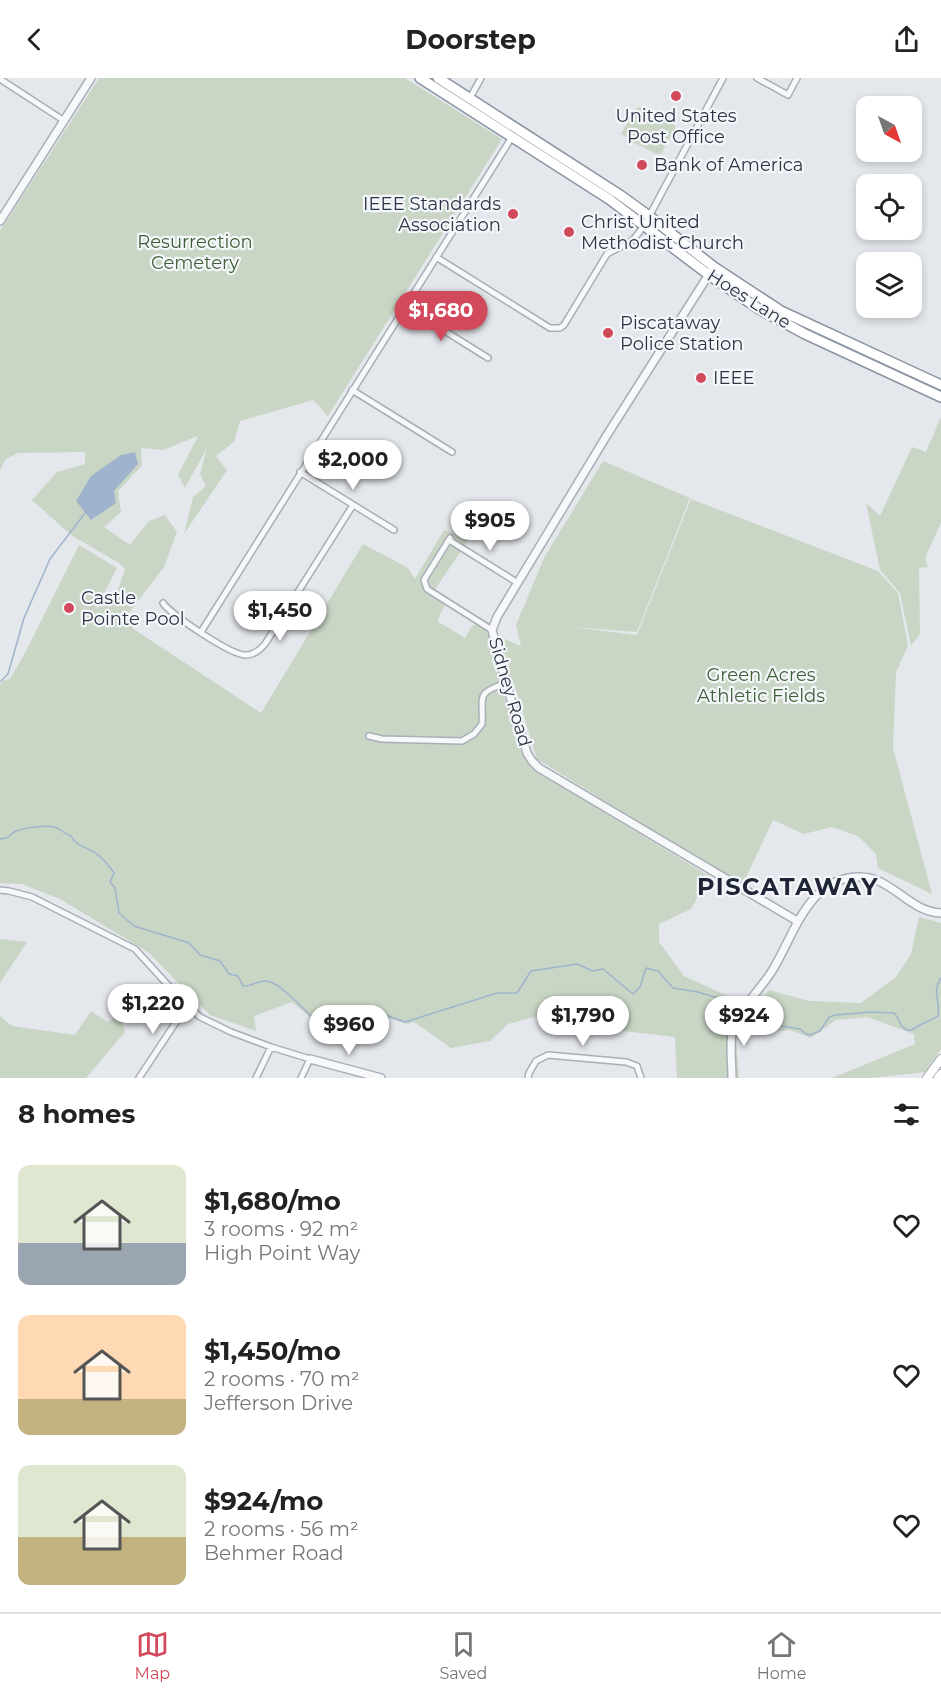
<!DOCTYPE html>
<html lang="en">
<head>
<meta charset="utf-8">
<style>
  body { margin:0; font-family:Montserrat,sans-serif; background:#f2f2f2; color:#222; height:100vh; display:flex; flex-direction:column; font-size:22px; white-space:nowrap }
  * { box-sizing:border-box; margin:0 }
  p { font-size:20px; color:#767676 }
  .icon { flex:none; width:33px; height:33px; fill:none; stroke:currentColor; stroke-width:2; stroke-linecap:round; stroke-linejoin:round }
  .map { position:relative; height:1000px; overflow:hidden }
  .sheet { display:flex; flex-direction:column; background:#fff; flex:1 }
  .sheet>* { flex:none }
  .needle { width:39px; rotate:140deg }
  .controls { position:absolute; left:856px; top:18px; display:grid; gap:12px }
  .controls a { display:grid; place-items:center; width:66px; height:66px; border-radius:12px; background:#fff; box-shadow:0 3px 9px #0003; font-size:30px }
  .price { position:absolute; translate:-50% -51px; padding:0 14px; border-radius:21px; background:#fff; color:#222; font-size:20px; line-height:39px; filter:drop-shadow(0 2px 3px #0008) }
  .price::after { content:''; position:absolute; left:50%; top:36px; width:18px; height:14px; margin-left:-9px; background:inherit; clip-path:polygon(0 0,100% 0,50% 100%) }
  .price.on { background:#d1495b; color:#fff }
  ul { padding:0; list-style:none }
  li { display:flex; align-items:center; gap:18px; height:150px; padding:0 18px }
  li span { display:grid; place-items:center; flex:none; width:168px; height:120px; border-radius:12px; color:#555 }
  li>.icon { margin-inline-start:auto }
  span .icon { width:72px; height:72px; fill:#fffc; stroke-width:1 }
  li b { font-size:26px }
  h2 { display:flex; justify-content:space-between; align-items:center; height:72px; padding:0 18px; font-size:26px }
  header { display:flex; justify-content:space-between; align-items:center; height:78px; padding:0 18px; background:#fff; font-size:27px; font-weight:700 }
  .menu { display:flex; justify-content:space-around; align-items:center; height:84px; border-top:2px solid #e0e0e0; background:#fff; font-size:16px; color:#767676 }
  .menu a { display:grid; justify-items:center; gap:3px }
  .menu .on { color:#d1495b }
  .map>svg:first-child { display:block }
  .green { fill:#c9d6c5 }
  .water { fill:#9fb4cc }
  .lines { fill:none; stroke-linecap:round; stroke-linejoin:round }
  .stream { stroke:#9fb4cc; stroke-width:1.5 }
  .minor-casing { stroke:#a9aeb7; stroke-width:8 }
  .tertiary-casing { stroke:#a9aeb7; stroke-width:10 }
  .secondary-casing { stroke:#a9aeb7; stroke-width:10 }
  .trunk-casing { stroke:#8b94a3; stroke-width:12 }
  .minor { stroke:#f7f8fa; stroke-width:5 }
  .tertiary { stroke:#f7f8fa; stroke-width:7 }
  .secondary { stroke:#fff; stroke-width:8 }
  .trunk { stroke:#fff; stroke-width:9 }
  .poi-dot { fill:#d1495b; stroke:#f4f6f9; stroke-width:2 }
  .labels { text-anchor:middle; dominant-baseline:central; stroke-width:4.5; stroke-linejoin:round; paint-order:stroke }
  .poi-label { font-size:18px; fill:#2b3445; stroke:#f4f6f9; text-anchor:start }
  .park-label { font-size:18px; fill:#3f6138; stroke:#f4f6f9 }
  .street-label { font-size:18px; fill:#2b3445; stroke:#f4f6f9 }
  .district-label { font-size:24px; font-weight:bold; letter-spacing:1.5px; fill:#1d2536; stroke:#f4f6f9 }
</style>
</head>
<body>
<header><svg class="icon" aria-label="back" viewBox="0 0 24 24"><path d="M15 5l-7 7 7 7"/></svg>Doorstep<svg class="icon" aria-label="share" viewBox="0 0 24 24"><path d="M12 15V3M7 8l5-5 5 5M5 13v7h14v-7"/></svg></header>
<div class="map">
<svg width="941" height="1000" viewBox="0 0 941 1000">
  <rect width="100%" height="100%" fill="#e4e7ec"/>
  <!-- green -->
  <path class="green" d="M99 0H405L502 61 328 338 313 322 240 343 234 364 216 378 227 392 184 456 193 419 206 408 200 396 207 370 185 410 178 397 198 358 163 372 141 370 142 387 118 413 121 434 104 449 130 467 149 443 165 437 177 454 164 489 129 535 137 543 132 550 261 635 363 466 408 490 415 501 444 452 470 460 431 517 445 527 437 543 465 560 472 548 476 546 488 554 521 568 516 547 544 480 603 383 690 420 637 554 572 549 637 557 691 421 878 493 898 515 908 568 896 594 893 670 932 816 878 790 876 776 858 758 832 749 804 756 773 742 742 808 537 681 515 609 502 611 520 672 533 691 709 798 691 831 659 846V864L684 898 754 930 769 912 809 923 861 925 896 899 911 876 919 839 941 845V971L926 994 871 1000H832L915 966 914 956 867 939 836 942 811 960 790 952 736 956 739 1000H677L675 959 614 952 600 942 534 939 508 946 490 963 451 970 414 944 407 946 365 933 317 945 292 924 254 938 256 953 210 937 148 874 60 821 22 806 0 805V608L1 603 10 601 25 575 79 467 117 490 96 531 116 518 125 491 119 485 71 457 32 422 57 394 85 386V374L17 375 5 382 0 393V153Z
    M639 29 675 47V51L661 76H656L635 65 630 66 632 62 621 56 635 31Z
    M941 339V445L925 480 928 489 919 490 920 556 911 568 900 515 880 492 866 425 880 438 912 369 926 374Z
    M0 861 27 864 0 905Z
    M91 933 108 944 120 935 125 954 86 1000H0V938L12 948 75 957Z"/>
  <!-- water -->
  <path class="water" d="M135 374 138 386 114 413 116 425 91 442 76 423 91 398 121 377Z"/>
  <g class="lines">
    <!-- stream -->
    <path class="stream" d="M1 603 8 596 24 540 50 481 85 435
      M0 761C12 760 8 757 16 753 23 750 47 747 54 749 60 750 64 756 71 758 76 768 84 768 94 774 103 780 108 786 114 795L110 804 115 810 119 835 134 848 189 865 200 877 220 883 229 896 238 898 243 908C252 908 258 903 266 903 279 903 304 932 314 941L323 942 363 929 405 944 497 915H517L531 893 577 886 593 893 603 891 633 916 640 909 646 890 658 893 673 910 698 914 725 922 741 930
      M746 932 781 948 800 951 806 956 810 957 820 953 829 939 836 937 870 934 894 935C898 939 899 944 902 948 909 956 913 951 920 947 926 944 932 942 938 938 941 923 931 915 941 900"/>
    <!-- minor casing -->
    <g class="minor-casing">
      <path id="minor" d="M757 0 788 17 797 0
        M0 1 63 42
        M470 20 481 0
        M436 179 550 250H560L564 247 607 176 633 162 644 148 723 0
        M405 228 488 280
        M352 312 452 374
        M300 394 394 452
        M450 460 424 502 427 511 492 552
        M449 462 518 505
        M163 525C170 536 232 578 246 577 254 577 260 572 265 566L353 427
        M201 554 512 59
        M369 658 382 661 462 663 474 656 482 646C484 618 474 616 506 605
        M0 812 9 813 32 819 135 871 177 917 200 939 231 954 271 969 310 981 301 1000
        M139 1000 174 947 188 929
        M256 1000 271 969
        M528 1000 529 995 536 983 548 977 626 984 637 988 641 1000"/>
    </g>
    <!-- tertiary casing -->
    <g class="tertiary-casing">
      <path id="tertiary" d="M0 143 91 0
        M711 193 607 357 497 539 492 552 506 605 527 675 532 683 539 690 797 843
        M310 981 381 1000
        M732 1000C732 984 729 965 733 950 738 934 762 909 772 893 794 858 808 798 860 799 892 799 909 834 941 835"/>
    </g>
    <!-- secondary casing -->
    <g class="secondary-casing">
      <path id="secondary" d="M927 1000 941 981
        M938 1000 941 996"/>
    </g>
    <!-- trunk casing -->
    <g class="trunk-casing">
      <path id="trunk" d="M420 0 609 121 709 197 759 231 805 256 941 319
        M438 0 620 117 649 138 714 189 781 233 941 307"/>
    </g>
    <!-- minor -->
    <use href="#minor" class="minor"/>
    <!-- tertiary -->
    <use href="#tertiary" class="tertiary"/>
    <!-- secondary -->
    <use href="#secondary" class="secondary"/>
    <!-- trunk -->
    <use href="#trunk" class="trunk"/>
  </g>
  <!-- markers -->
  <g class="poi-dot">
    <circle cx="676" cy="18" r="6"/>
    <circle cx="642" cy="87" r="6"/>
    <circle cx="513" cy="136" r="6"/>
    <circle cx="569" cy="154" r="6"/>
    <circle cx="608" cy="255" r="6"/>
    <circle cx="701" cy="300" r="6"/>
    <circle cx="69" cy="530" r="6"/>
  </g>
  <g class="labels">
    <!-- poi labels -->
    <g class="poi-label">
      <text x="676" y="38" text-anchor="middle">United States<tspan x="676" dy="21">Post Office</tspan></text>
      <text x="654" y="87">Bank of America</text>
      <text x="501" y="126" text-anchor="end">IEEE Standards<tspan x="501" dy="21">Association</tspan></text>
      <text x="581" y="144">Christ United<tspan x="581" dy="21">Methodist Church</tspan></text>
      <text x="620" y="245">Piscataway<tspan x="620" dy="21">Police Station</tspan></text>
      <text x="713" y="300">IEEE</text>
      <text x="81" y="520">Castle<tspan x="81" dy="21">Pointe Pool</tspan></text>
    </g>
    <!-- park labels -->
    <g class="park-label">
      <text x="195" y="164">Resurrection<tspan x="195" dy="21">Cemetery</tspan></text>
      <text x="761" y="597">Green Acres<tspan x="761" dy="21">Athletic Fields</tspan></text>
    </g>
    <!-- street labels -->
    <g class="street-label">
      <text transform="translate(749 221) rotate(32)">Hoes Lane</text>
      <text transform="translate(510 614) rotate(74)">Sidney Road</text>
    </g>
    <!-- district labels -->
    <g class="district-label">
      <text x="788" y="808">PISCATAWAY</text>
    </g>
  </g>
</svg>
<div class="controls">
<a><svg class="needle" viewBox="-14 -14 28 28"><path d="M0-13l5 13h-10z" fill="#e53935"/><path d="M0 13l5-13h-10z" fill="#767676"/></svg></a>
<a><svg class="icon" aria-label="locate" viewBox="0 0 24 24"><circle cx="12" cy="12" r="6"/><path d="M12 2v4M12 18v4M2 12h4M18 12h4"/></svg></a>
<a><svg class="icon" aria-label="layers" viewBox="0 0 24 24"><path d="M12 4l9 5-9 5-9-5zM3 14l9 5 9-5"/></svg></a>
</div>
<b class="price on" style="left:441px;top:264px">$1,680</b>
<b class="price" style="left:353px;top:413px">$2,000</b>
<b class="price" style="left:490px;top:474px">$905</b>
<b class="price" style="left:280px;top:564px">$1,450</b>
<b class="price" style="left:153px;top:957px">$1,220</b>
<b class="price" style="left:583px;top:969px">$1,790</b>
<b class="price" style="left:744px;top:969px">$924</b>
<b class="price" style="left:349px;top:978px">$960</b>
</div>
<section class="sheet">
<h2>8 homes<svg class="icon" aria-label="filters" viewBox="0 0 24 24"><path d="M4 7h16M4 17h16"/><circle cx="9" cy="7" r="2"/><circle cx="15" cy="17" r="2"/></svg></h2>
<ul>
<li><span style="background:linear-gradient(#dfe7d0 65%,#9aa5b1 0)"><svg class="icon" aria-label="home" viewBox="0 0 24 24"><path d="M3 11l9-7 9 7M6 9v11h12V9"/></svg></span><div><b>$1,680/mo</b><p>3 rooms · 92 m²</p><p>High Point Way</p></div><svg class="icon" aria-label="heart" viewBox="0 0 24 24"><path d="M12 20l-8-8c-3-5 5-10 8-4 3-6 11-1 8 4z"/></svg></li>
<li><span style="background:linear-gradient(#ffd9b3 70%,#c2b280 0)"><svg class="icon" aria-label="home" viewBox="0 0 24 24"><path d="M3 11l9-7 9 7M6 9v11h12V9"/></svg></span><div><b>$1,450/mo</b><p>2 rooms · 70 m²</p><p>Jefferson Drive</p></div><svg class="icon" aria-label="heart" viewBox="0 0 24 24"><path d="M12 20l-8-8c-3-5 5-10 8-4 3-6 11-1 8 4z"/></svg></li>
<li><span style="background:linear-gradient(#dfe7d0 60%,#c2b280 0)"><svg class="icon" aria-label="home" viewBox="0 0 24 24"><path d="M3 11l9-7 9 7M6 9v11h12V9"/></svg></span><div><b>$924/mo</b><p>2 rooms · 56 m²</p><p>Behmer Road</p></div><svg class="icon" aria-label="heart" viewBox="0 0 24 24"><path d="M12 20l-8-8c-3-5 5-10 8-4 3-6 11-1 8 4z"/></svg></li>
</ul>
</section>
<nav class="menu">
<a class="on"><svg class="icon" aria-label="map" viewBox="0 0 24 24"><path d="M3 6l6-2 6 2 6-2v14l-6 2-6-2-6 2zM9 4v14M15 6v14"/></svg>Map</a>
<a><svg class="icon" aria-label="saved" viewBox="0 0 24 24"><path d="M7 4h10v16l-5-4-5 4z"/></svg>Saved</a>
<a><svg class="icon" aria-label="home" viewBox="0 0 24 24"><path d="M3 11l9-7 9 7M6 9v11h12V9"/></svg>Home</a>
</nav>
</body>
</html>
